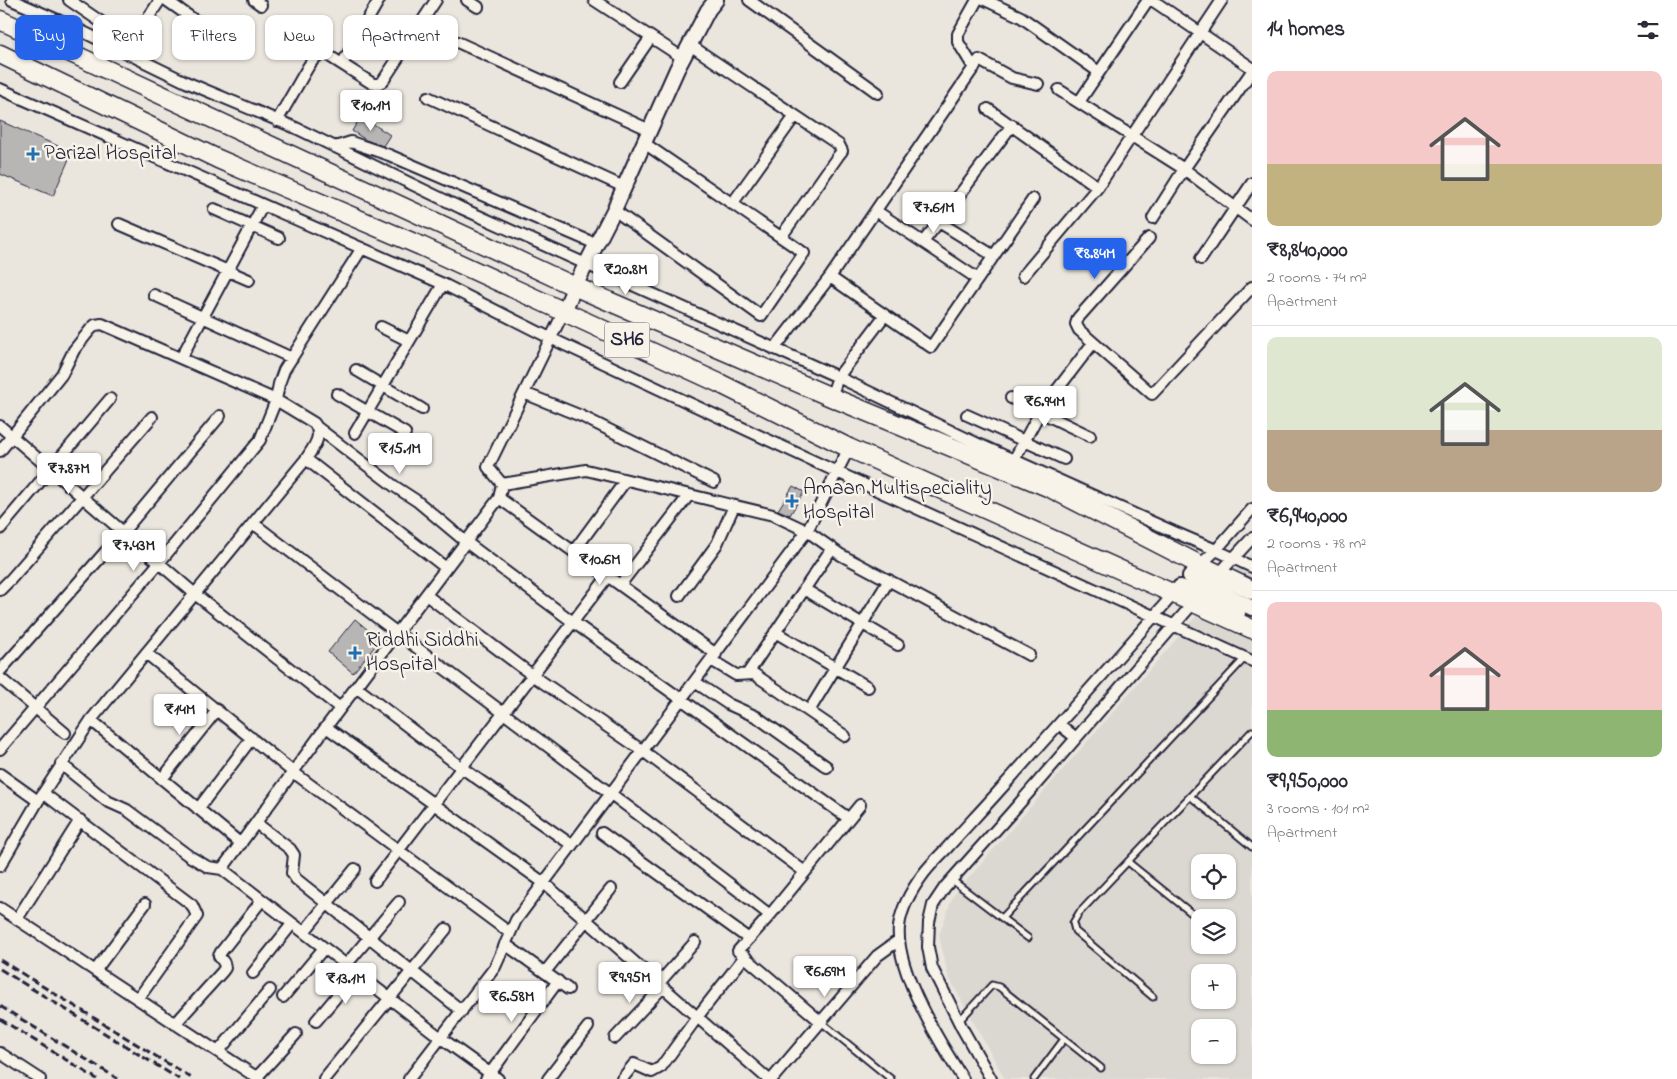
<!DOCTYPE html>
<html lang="en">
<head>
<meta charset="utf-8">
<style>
  body { margin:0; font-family:"Indie Flower",sans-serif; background:#f7f7f7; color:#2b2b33; height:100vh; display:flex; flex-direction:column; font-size:19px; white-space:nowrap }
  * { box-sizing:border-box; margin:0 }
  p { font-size:16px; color:#7c7c81 }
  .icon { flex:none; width:28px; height:28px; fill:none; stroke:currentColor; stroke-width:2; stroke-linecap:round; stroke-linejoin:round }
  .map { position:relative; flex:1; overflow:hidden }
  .side { display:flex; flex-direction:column; background:#fff; width:425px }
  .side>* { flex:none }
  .guide { position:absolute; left:15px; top:15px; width:475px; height:45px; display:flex; gap:10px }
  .tools { position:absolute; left:1191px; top:854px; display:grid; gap:10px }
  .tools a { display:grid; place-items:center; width:45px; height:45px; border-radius:10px; background:#fff; box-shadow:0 1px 4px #0004; font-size:25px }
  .price { position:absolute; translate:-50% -42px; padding:0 11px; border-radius:5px; background:#fff; color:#222; font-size:16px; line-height:32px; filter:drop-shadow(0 1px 2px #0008) }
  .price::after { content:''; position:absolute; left:50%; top:30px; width:15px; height:11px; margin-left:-8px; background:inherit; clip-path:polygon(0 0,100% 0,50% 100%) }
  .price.selected { background:#2563eb; color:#fff }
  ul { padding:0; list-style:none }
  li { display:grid; align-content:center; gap:10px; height:265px; padding:0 15px }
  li+li { border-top:1px solid #e1e1e2 }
  li span { display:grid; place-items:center; height:155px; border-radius:10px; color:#555 }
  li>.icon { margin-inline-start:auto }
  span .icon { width:90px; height:90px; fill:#fffc; stroke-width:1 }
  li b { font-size:21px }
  h2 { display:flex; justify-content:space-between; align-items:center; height:60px; padding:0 15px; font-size:21px }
  .chip { padding:0 18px; border-radius:10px; background:#fff; box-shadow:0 1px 4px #0004; font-size:18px; line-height:45px }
  .chip.selected { background:#2563eb; color:#fff }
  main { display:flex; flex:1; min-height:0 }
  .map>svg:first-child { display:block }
  .built { fill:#dbd8d2; fill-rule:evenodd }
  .building { fill:#b8b6b5; stroke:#22223b }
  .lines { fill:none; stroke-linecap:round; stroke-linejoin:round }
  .lane-casing { stroke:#22223b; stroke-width:9 }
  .street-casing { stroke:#22223b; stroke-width:14 }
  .secondary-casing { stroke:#22223b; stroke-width:18 }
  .highway-casing { stroke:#22223b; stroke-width:21 }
  .lane { stroke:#f7f3e8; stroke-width:5 }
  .street { stroke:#f7f3e8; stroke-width:10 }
  .secondary { stroke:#f7f3e8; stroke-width:14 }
  .highway { stroke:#f7f3e8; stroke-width:18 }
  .rail { stroke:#22223b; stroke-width:3; stroke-dasharray:8 4; stroke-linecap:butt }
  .poi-dot { fill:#1f6fb2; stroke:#f7f3e8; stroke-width:2 }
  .labels { text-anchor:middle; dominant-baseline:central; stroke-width:5; stroke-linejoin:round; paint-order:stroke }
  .shield { fill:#f7f3e8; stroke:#62616f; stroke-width:1 }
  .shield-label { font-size:20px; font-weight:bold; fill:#22223b }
  .poi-label { font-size:21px; fill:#22223b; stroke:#f7f3e8; text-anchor:start }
</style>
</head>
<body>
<main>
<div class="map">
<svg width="1252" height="1079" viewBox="0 0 1252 1079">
  <rect width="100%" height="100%" fill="#eae6de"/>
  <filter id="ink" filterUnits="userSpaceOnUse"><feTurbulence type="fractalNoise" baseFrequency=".02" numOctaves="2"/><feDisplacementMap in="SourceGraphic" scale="10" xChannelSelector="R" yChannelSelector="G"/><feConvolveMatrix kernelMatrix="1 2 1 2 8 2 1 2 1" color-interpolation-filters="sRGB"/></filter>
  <g filter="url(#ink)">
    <!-- built -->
    <path class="built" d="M1252 552V1079H1005L948 976 939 935 953 896ZM1200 862H1228V890H1200ZM1200 918H1228V945H1200ZM1200 972H1228V1000H1200ZM1200 1028H1228V1055H1200Z"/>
    <!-- building -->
    <path class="building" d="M361 116 390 135 383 146 366 140 352 131Z
      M0 121 72 152 53 196 0 174Z
      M793 486 804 492 790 515 778 510Z
      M355 619 380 640 353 673 328 652Z"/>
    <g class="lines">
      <!-- lane casing -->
      <g class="lane-casing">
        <path id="lane" d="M1190 796 1252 847
          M1128 862 1200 920
          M952 880 1028 938
          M1002 918 1245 658
          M1153 997 1075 931 1073 923 1079 913 1252 731
          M959 1021 992 985 999 987 1101 1068
          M821 1022 891 1079
          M1034 1079 1064 1039"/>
      </g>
      <!-- street casing -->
      <g class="street-casing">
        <path id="street" d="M12 0 69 25 186 82 296 128 461 208 838 377 976 443 1174 532 1216 550 1252 567
          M69 0 132 43
          M166 0 234 48
          M254 0 261 5
          M467 0 478 7
          M594 0 683 58
          M749 0 878 93
          M985 0 1021 17 1099 72
          M1152 0 1252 68
          M420 25 650 130
          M690 45 839 145 842 151 838 156 781 237
          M129 47 160 0
          M342 64 379 0
          M974 68 958 42V34L977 0
          M620 82 651 37
          M0 89 443 284 550 338 837 472 1252 661
          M1059 90 1184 169 1252 220
          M428 97 624 187
          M1079 102 1148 0
          M988 109 1098 187
          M277 121 308 67C313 60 316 54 326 54L373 84H378L383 81 436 0
          M335 147 351 142 389 155 596 244
          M1033 199 931 347 830 277 979 60 1012 78 1038 84
          M732 204 795 116
          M214 209 279 238
          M614 210 761 316 804 253 644 143
          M876 211 978 279
          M1153 218 1184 169 1252 71
          M119 224 249 280
          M1149 238 1078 318 1076 324 1079 330 1152 394 1252 287
          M923 242 939 222
          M994 256 939 222 1012 125
          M1201 259 1252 183
          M1023 276 1098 187 1222 0
          M154 295 292 358
          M381 327 409 341
          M774 349 830 277
          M181 358 263 205
          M356 370 422 409
          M524 393 581 416 714 482
          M337 394 405 433
          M831 397 838 377 885 315
          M1011 398 1090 436
          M967 415 1064 459
          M0 426 195 594 340 708
          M318 428 394 486 417 501 466 542 573 622 848 818
          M355 433 443 284
          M0 451 62 374 74 350 90 330 95 325 102 324 276 400 314 423C324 435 313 448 306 459L91 720 38 801 0 866
          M306 459 446 568
          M1014 460 1040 412 1093 343
          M502 484 586 470 773 515 807 531 841 555 1029 655
          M499 498 716 654
          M253 523C424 655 599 783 770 915
          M0 529 110 399
          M574 551 626 480
          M1198 567 1216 550 1252 509
          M1216 577 1252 538
          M620 585 689 495
          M804 589 898 645
          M0 590 11 579 152 417
          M426 595 532 675 643 751 805 872
          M679 596 717 544 734 506
          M775 632 868 687
          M146 653 293 772 510 933
          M711 660 736 675 754 674 845 736
          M0 671 123 532 220 416
          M748 673 832 548
          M0 678 65 733
          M695 682 728 704 757 717 827 767
          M356 687 462 768 572 845
          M809 711 889 580
          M91 720 241 844
          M1059 724 1076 738
          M326 727 544 883 768 1079
          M0 749 159 563 260 440 276 400 279 384 284 370 362 248
          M61 764 107 801 127 810 189 856 208 867 222 869
          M0 774 38 801
          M162 779 217 710
          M43 793 192 905 197 916 138 999
          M198 809 252 738
          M256 823 290 849 294 855 292 873 296 879 462 1011
          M602 833 749 939
          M375 881 608 576
          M0 908 259 1079
          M17 919 80 820
          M304 932 355 869
          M505 944 568 989
          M346 965 399 902
          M95 971 145 904
          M545 972 611 889
          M253 973 292 924
          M659 983 695 942
          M283 997 324 948
          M316 1021 356 973
          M821 1022 738 951 770 915 860 805
          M175 1024 222 972 225 968 224 963 219 956 221 952 262 900
          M615 1038 663 987
          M218 1052 270 990
          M0 1053 40 1079
          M257 1077 296 1034
          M324 1079 446 929
          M409 1079 495 967 516 920 807 531 849 448
          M486 1079 558 981
          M498 1079 441 1038 222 869 326 727 499 498 502 484 488 467 564 311
          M548 1079 588 1027
          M622 1079 634 1064 652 1072 661 1067 698 1016 745 956
          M772 1079 877 956 899 940
          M963 1079C940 1043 895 971 899 927 901 907 912 889 924 873 931 864 939 856 947 848 964 829 981 811 998 792 1058 725 1118 658 1177 590
          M991 1079 962 1028 932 968 928 947 929 922 933 905 945 887 1011 813 1196 600"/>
      </g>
      <!-- secondary casing -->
      <g class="secondary-casing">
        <path id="secondary" d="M564 311 575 286 614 210 677 69 708 10 716 0
          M1190 576 1252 608
          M1180 587 1238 613"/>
      </g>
      <!-- highway casing -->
      <g class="highway-casing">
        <path id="highway" d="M0 20 569 284 831 397 1050 488 1200 565 1252 590
          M0 54 218 159 421 246 719 383 849 448 1252 629"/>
      </g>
      <!-- lane -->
      <use href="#lane" class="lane"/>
      <!-- street -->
      <use href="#street" class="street"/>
      <!-- secondary -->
      <use href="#secondary" class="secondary"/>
      <!-- highway -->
      <use href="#highway" class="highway"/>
      <!-- rail -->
      <path class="rail" d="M0 960 193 1079
        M0 969 179 1079
        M0 1006 118 1079
        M0 1019 97 1079"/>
    </g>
  </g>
  <!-- markers -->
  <g class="poi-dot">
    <path d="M30.5 146.5h5v5h5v5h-5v5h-5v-5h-5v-5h5z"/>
    <path d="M789.5 493.5h5v5h5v5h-5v5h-5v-5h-5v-5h5z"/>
    <path d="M352.5 645.5h5v5h5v5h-5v5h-5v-5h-5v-5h5z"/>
  </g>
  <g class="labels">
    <!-- shield labels -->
    <rect class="shield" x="604.5" y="322.5" width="45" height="35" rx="4"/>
    <g class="shield-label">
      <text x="627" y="340">SH6</text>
    </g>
    <!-- poi labels -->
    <g class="poi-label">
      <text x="44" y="154">Parizal Hospital</text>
      <text x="803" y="489">Amaan Multispeciality<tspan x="803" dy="24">Hospital</tspan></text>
      <text x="366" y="641">Riddhi Siddhi<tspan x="366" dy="24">Hospital</tspan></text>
    </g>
  </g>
</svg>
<div class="tools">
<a><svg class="icon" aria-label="locate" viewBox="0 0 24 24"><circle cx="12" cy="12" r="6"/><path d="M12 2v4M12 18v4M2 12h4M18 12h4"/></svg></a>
<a><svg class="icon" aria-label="layers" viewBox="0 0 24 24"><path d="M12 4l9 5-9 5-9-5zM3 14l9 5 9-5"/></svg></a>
<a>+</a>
<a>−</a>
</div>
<b class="price" style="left:371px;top:132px">₹10.1M</b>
<b class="price" style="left:934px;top:234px">₹7.61M</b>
<b class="price selected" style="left:1095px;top:280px">₹8.84M</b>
<b class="price" style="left:626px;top:296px">₹20.8M</b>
<b class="price" style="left:1045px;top:428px">₹6.94M</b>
<b class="price" style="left:400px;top:475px">₹15.1M</b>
<b class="price" style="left:69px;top:495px">₹7.87M</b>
<b class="price" style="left:134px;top:572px">₹7.43M</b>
<b class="price" style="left:600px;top:586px">₹10.6M</b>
<b class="price" style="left:180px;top:736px">₹14M</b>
<b class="price" style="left:825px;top:998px">₹6.69M</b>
<b class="price" style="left:630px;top:1004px">₹9.95M</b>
<b class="price" style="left:346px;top:1005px">₹13.1M</b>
<b class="price" style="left:512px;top:1023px">₹6.58M</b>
<div class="guide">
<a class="chip selected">Buy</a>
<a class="chip">Rent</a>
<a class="chip">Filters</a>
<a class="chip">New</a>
<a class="chip">Apartment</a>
</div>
</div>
<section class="side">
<h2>14 homes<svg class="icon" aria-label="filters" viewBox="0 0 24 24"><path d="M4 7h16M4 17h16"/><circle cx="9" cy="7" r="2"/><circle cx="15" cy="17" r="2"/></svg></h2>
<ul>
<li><span style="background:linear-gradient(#f6c9c9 60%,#c2b280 0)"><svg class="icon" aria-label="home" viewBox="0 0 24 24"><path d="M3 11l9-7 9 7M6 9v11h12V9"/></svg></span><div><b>₹8,840,000</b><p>2 rooms · 74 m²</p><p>Apartment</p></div></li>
<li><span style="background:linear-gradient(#dfe7d0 60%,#b9a48a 0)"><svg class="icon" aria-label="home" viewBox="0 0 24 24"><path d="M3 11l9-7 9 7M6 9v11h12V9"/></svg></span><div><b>₹6,940,000</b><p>2 rooms · 78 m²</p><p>Apartment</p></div></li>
<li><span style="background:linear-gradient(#f6c9c9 70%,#8fb573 0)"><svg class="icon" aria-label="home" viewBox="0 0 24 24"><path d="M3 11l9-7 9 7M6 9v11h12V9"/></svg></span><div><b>₹9,950,000</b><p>3 rooms · 101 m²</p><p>Apartment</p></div></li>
</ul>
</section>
</main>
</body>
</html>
